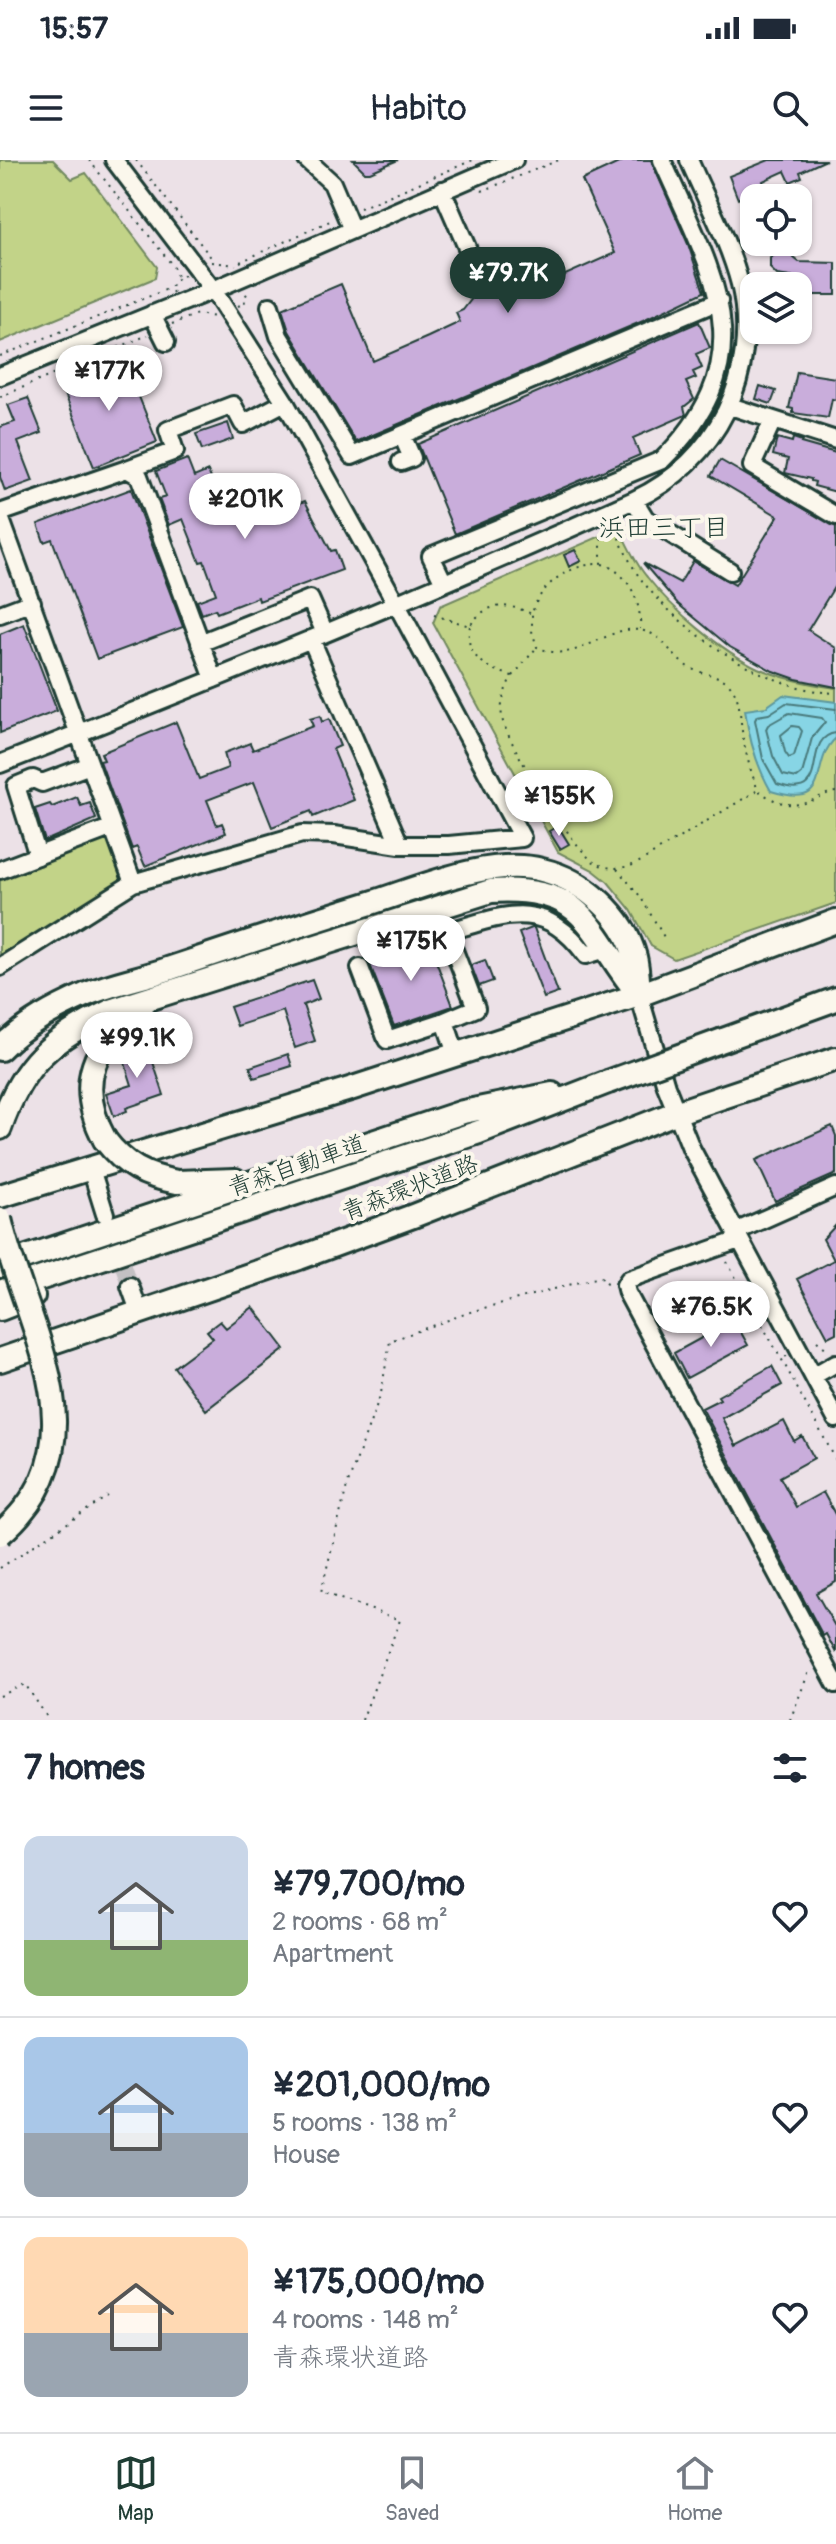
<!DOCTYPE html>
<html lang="en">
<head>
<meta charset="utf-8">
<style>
  body { margin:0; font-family:Pangolin,"Klee One",sans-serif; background:#f2f2f3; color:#1f2937; height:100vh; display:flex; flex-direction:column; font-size:30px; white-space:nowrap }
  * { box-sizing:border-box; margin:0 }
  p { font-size:26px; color:#747a83 }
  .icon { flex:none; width:44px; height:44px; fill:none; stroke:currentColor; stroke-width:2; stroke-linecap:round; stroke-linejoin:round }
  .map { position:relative; height:1560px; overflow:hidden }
  .sheet { display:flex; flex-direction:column; background:#fff; flex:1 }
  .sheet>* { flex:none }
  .fabs { position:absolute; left:740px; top:24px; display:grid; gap:16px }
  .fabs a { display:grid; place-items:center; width:72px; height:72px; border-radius:16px; background:#fff; box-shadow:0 2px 6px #0004; font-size:40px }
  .price { position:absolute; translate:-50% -68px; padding:0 18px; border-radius:28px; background:#fff; color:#222; font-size:26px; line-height:52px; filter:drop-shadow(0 2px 4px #0008) }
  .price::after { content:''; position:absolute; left:50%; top:48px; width:24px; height:18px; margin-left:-12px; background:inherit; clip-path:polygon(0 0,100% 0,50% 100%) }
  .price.current { background:#1f3d34; color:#fff }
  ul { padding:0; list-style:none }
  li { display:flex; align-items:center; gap:24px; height:200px; padding:0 24px }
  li+li { border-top:2px solid #e0e1e3 }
  li span { display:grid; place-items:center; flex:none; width:224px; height:160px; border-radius:16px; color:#555 }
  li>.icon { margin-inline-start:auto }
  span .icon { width:96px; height:96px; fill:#fffc; stroke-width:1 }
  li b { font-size:34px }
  h2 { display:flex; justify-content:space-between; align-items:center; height:96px; padding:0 24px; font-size:34px }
  .status { display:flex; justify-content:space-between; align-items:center; height:56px; padding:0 40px; background:#fff; direction:ltr }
  .status svg { height:22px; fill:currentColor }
  header { display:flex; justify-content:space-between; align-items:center; height:104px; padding:0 24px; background:#fff; font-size:36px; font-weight:600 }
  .menu { display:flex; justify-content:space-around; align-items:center; height:112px; border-top:2px solid #e0e1e3; background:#fff; font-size:22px; color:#747a83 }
  .menu a { display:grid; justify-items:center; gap:4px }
  .menu .current { color:#1f3d34 }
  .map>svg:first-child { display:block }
  .green { fill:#c2d388; stroke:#70885e; stroke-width:2 }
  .water { fill:#87d5e5; stroke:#5d989e; stroke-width:2 }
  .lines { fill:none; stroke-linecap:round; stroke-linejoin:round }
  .shore { stroke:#497a7b; stroke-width:2 }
  .building { fill:#c9addb; stroke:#1f3d34; stroke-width:2 }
  .minor-tunnel { stroke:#c3c0c3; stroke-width:16; stroke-dasharray:16 8; stroke-linecap:butt }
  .minor-casing { stroke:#1f3d34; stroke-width:22 }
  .highway-casing { stroke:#1f3d34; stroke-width:28 }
  .path { stroke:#1f3d34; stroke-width:2; stroke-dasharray:2 6; stroke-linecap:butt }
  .minor { stroke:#fbf7ec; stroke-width:16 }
  .highway { stroke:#fbf7ec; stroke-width:22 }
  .highway-bridge-casing { stroke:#1f3d34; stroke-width:28; stroke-linecap:butt }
  .highway-bridge { stroke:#fbf7ec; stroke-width:22 }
  .labels { text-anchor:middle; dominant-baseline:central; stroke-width:8; stroke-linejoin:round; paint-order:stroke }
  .street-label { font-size:24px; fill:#1f3d34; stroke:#fbf7ec }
  .neighbourhood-label { font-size:26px; fill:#1f3d34; stroke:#fbf7ec }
</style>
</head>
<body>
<div class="status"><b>15:57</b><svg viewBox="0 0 49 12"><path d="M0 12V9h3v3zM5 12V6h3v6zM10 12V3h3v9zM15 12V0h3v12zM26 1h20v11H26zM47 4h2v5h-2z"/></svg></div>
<header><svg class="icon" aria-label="menu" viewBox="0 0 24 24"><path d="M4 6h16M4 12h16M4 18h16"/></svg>Habito<svg class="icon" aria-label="search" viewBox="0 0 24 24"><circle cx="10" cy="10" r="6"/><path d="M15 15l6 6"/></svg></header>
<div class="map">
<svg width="836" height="1560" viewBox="0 0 836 1560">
  <rect width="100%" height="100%" fill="#ece1e7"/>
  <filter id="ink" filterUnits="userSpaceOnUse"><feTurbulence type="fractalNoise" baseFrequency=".0125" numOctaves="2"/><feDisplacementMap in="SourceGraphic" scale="16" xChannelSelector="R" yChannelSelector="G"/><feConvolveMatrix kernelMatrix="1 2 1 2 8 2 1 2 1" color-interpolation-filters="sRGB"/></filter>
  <g filter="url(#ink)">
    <!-- green -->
    <path class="green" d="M0 0H53L72 19 86 13 157 107 155 118 0 182Z
      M619 368C627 384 635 403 647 417 673 450 720 490 758 508 783 519 809 524 836 528V743L674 799 651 786 631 750 608 722 593 710 558 692 433 463 440 446Z
      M104 679 114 683 125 715 122 723 5 798 0 796V718Z"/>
    <!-- water -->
    <path class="water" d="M783 535 836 542V578C807 604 836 651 771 631 756 605 749 579 745 550L766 547Z"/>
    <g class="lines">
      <!-- shore -->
      <path class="shore" d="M836 549 786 543 769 554 757 556 755 560 763 599 777 624C834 644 799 577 836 573
        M789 553 822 558 825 562 812 578 802 614 797 618 783 615 773 596 766 569 768 565Z
        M792 566 799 567 802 571 794 596 789 598 785 592 781 575Z"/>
    </g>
    <!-- building -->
    <path class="building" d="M353 0H398L370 12H365Z
      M625 0H651L688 84 704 132 643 161 356 282 289 171 282 149 341 124 373 201 428 177 460 162 456 153 463 150 473 137 471 134 486 132 492 126 508 132 515 128 518 136 615 93 582 20Z
      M769 0H826L800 12 802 17 790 22 785 11 763 21 764 24 754 28 755 31 738 39 729 16Z
      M778 93H788L799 102 836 103V135H798V118L777 115 770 108V98Z
      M699 162 710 188 696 194 702 208 693 212 696 218 686 222 694 239 684 247 686 255 633 278 640 295 455 374 418 284Z
      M124 199 157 282 94 307 61 224Z
      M797 212 836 218V240L832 239 828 258 793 253V249L789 248Z
      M760 226 776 231 771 244 756 239Z
      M28 238 42 273 18 282 33 321 5 331 0 317V267L15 262 8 245Z
      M228 263 233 279 202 290 196 274Z
      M777 278 792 282 793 278 802 281 801 283 836 293V332L814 326 815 322 811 321V319L785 313 788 299 773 295Z
      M187 299 194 317 208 311 228 359 274 341 278 351 305 341 331 391 335 390 342 410 259 441 258 437 217 453 215 449 202 454 197 441 216 434 204 401 200 402 183 359 169 365 159 339 166 337 156 311Z
      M720 300 836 367V424L808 470 836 488V527L796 519 773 511 730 487 678 444 643 403 680 423 693 401 735 425 778 356 711 316Z
      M131 329 183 467 97 499 52 379 44 382 38 364Z
      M575 390 581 401 569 407 564 395Z
      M24 464 57 551 0 573V474Z
      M320 556 322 562 329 559 340 586 333 589 354 640 313 657 311 651 272 667 254 622 207 640 217 665 222 663 226 673 145 706 137 687 132 689 100 601 104 600 101 593 176 562 199 619 228 608 224 593 250 583 253 590 313 566 310 559Z
      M77 637 81 646 90 643 96 659 45 681 35 649 50 644 52 647Z
      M558 666 569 684 560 689 549 671Z
      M532 768H534L558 833 544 838 519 773Z
      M428 780 453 846 394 866 369 802Z
      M485 800 493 821 479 826 471 805Z
      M312 820 319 839 303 845 315 881 295 888 283 851 237 866 230 847Z
      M145 878 164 935 126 948 127 951 114 956 106 933 132 925 124 900 131 897 127 884Z
      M288 894 292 906 254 918 250 907Z
      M832 966 836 976V1014L775 1041 756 1000Z
      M836 1065V1173L828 1177 797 1119 834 1100 823 1079Z
      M253 1147 285 1189 206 1250 174 1207 213 1178 207 1171 220 1161 226 1168Z
      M734 1160 748 1185 687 1218 674 1193Z
      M772 1206 782 1225 722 1258 736 1286 784 1261 794 1281 802 1276 814 1298 780 1317 796 1347 823 1332 836 1356V1422L816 1433 836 1468V1493L826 1474 823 1476 702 1248 720 1239 718 1236Z"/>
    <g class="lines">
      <!-- minor-tunnel -->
      <path class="minor-tunnel" d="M107 1059 130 1126"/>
      <!-- minor casing -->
      <g class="minor-casing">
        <path id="minor" d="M307 0 332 23 352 70
          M442 30 482 122
          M270 146 279 176 352 296 719 141
          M152 154 166 182
          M0 216 213 130 514 0
          M730 246 836 280
          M773 260 752 306 836 356
          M401 302 412 298 402 275
          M127 309 175 291 168 270 233 245 243 264 285 242
          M634 340 645 358 730 411
          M0 353 127 309 139 316 214 519
          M0 357 133 723
          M444 423 431 396 662 300C768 195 712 114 662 0
          M0 454 32 442
          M311 479 400 685
          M200 483 310 439 325 473
          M0 604C213 521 425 434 634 340 717 302 761 213 740 124 729 81 706 40 689 0
          M38 696 16 626 33 619 42 623 90 605
          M0 710 113 667
          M0 807 133 723 302 674 334 675 400 685H449L522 678 396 443 285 242 213 130 114 0
          M360 808 387 880 445 861 456 894
          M639 835 666 926 691 988 836 1259
          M445 861 476 848 447 772C506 754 544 738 586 795L606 789
          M91 1009 105 1054
          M735 1072 836 1027
          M739 1080 629 1119 625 1125 627 1133 836 1524
          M130 1126 140 1154
          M813 1216 836 1203"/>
      </g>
      <!-- highway casing -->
      <g class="highway-casing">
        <path id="highway" d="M723 880 836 839
          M0 889C24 864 56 848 87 834 113 823 142 818 168 809 236 786 303 764 371 743 422 727 489 697 542 710 584 720 624 755 635 797 638 809 638 822 639 834
          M0 968C23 901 51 880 113 850L491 731C589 725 587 771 639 835
          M105 980C74 923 94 883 142 847
          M177 1022 235 1020
          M0 1036 353 928 639 835 836 761
          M0 1106 463 952 552 934
          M0 1132 479 972 608 922
          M0 1149 33 1136
          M0 1200 299 1098 413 1056 675 953 836 899"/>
      </g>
      <!-- path -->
      <path class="path" d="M89 0 173 106 177 117
        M136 0 213 100
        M482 31 559 0
        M360 48 473 0
        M212 102 236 105
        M240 102 332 60
        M173 133 170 128 178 118 185 115
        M238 146 245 143 244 137 250 131
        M172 164 197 154 215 157
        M0 196 170 128
        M0 237 148 175
        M616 370C622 386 629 401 638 415 677 470 767 531 836 533
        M602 404C629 412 642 443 640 469
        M434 455 470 466C486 441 508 443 532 454 539 425 570 403 601 404V376
        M470 466C463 497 487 508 512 516 505 529 500 543 502 558 507 583 573 688 594 702 608 710 621 709 636 704L758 630C751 613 746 595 743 577 740 562 741 542 733 529 723 513 705 516 690 508 675 500 667 483 654 475 644 469 628 468 618 472 589 482 568 502 537 487L532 471V454
        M513 516 537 487
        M759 631C774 642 792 649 811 641 820 637 826 633 836 632
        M617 709 640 736 664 777
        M727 1102 780 1197
        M817 1181 828 1190
        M787 1196 781 1198 836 1300
        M0 1408 108 1336
        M0 1536 25 1524 49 1560
        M362 1560 400 1460 321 1432 347 1326 381 1233 390 1181 473 1151 591 1119 603 1117 610 1127
        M790 1560 810 1509"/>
      <!-- minor -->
      <use href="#minor" class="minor"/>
      <!-- highway -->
      <use href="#highway" class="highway"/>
      <!-- highway-bridge casing -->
      <g class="highway-bridge-casing">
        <path id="highway-bridge" d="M608 922 723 880
          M105 980C125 1006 145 1016 177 1022
          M0 1059C25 1168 108 1282 0 1374"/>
      </g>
      <!-- highway-bridge -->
      <use href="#highway-bridge" class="highway-bridge"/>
    </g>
  </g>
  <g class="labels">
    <!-- street labels -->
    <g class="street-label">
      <text transform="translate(297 1006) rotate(-19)">青森自動車道</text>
      <text transform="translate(410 1028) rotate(-21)">青森環状道路</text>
    </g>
    <!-- neighbourhood labels -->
    <g class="neighbourhood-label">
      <text x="664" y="368">浜田三丁目</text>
    </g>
  </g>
</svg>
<div class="fabs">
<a><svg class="icon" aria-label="locate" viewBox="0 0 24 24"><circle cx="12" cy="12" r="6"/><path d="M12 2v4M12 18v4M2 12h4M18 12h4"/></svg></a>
<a><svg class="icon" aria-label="layers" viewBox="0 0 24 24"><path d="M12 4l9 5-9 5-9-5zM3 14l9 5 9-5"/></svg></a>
</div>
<b class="price current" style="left:508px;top:155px">¥79.7K</b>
<b class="price" style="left:109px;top:253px">¥177K</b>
<b class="price" style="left:245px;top:381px">¥201K</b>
<b class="price" style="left:559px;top:678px">¥155K</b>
<b class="price" style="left:411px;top:823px">¥175K</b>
<b class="price" style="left:137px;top:920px">¥99.1K</b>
<b class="price" style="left:711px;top:1189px">¥76.5K</b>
</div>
<section class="sheet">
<h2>7 homes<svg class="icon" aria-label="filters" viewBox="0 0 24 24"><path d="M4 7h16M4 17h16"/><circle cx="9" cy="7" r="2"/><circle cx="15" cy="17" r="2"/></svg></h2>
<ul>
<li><span style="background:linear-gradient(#c9d6e8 65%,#8fb573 0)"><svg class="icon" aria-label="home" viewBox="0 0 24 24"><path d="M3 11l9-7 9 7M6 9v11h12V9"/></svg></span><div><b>¥79,700/mo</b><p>2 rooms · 68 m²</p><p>Apartment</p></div><svg class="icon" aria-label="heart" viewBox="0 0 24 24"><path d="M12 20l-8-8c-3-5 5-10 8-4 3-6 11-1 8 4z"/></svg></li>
<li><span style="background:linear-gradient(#a9c7e8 60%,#9aa5b1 0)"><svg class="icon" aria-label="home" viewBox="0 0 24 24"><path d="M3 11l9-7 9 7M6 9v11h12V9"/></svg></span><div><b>¥201,000/mo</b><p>5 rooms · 138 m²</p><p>House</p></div><svg class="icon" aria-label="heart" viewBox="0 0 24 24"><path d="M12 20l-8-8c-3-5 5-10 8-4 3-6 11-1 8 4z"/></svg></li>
<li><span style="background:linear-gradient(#ffd9b3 60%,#9aa5b1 0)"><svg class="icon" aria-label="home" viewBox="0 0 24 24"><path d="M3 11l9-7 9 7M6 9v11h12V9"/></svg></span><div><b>¥175,000/mo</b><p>4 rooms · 148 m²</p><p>青森環状道路</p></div><svg class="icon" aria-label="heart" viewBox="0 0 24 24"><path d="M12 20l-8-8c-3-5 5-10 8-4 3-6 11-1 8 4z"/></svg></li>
</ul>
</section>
<nav class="menu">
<a class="current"><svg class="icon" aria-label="map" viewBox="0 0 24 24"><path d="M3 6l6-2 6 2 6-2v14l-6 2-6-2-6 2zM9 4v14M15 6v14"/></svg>Map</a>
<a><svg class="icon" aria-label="saved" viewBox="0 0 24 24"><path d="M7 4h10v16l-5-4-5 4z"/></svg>Saved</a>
<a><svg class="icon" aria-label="home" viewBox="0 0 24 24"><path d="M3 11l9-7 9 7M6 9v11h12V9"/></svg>Home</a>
</nav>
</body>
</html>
